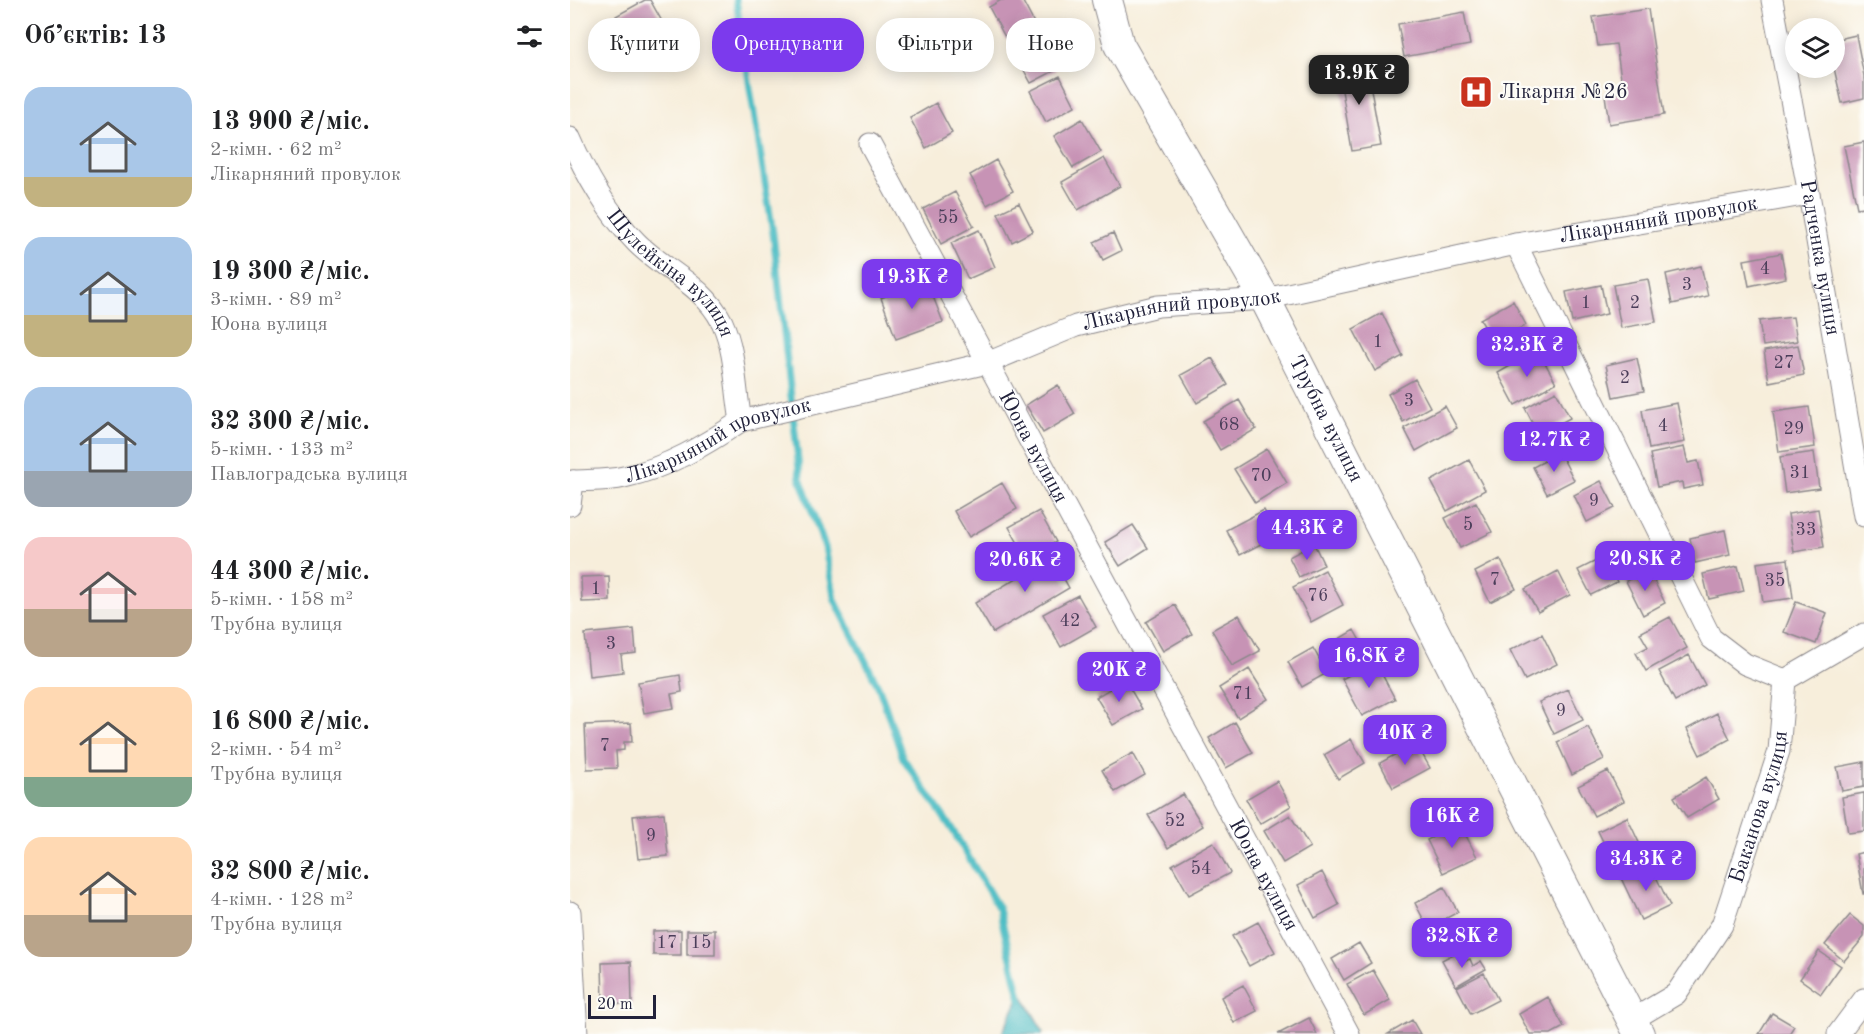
<!DOCTYPE html>
<html lang="uk">
<head>
<meta charset="utf-8">
<style>
  body { margin:0; font-family:"Old Standard TT",serif; background:#f2f2f2; color:#202124; height:100vh; display:flex; flex-direction:column; font-size:22px; white-space:nowrap }
  * { box-sizing:border-box; margin:0 }
  p { font-size:20px; color:#757577 }
  .icon { flex:none; width:33px; height:33px; fill:none; stroke:currentColor; stroke-width:2; stroke-linecap:round; stroke-linejoin:round }
  .map { position:relative; flex:1; overflow:hidden }
  .sheet { display:flex; flex-direction:column; background:#fff; width:570px }
  .sheet>* { flex:none }
  .hud { position:absolute; left:18px; top:18px; width:570px; height:54px; display:flex; gap:12px }
  .buttons { position:absolute; left:1215px; top:18px; display:grid; gap:12px }
  .buttons a { display:grid; place-items:center; width:60px; height:60px; border-radius:50%; background:#fff; box-shadow:0 3px 15px #0003; font-size:30px }
  .scale { position:absolute; left:18px; bottom:15px; width:68px; box-sizing:border-box; padding-left:6px; border:3px solid #22223b; border-top:0; font-size:16px; line-height:21px; white-space:nowrap; color:#22223b; -webkit-text-stroke:4px #fdfcf7; paint-order:stroke }
  .price { position:absolute; translate:-50% -51px; padding:0 14px; border-radius:12px; background:#7c3aed; color:#fff; font-size:20px; line-height:39px; filter:drop-shadow(0 2px 3px #0008) }
  .price::after { content:''; position:absolute; left:50%; top:36px; width:18px; height:14px; margin-left:-9px; background:inherit; clip-path:polygon(0 0,100% 0,50% 100%) }
  .price.on { background:#222; color:#fff }
  ul { padding:0; list-style:none }
  li { display:flex; align-items:center; gap:18px; height:150px; padding:0 24px }
  li span { display:grid; place-items:center; flex:none; width:168px; height:120px; border-radius:18px; color:#555 }
  li>.icon { margin-inline-start:auto }
  span .icon { width:72px; height:72px; fill:#fffc; stroke-width:1 }
  li b { font-size:26px }
  h2 { display:flex; justify-content:space-between; align-items:center; height:72px; padding:0 24px; font-size:26px }
  .pill { padding:0 21px; border-radius:24px; background:#fff; box-shadow:0 3px 15px #0003; font-size:21px; line-height:54px }
  .pill.on { background:#7c3aed; color:#fff }
  main { display:flex; flex:1; min-height:0 }
  .map>svg:first-child { display:block }
  .water { fill:#50bec5; stroke:#397080; stroke-width:1.5 }
  .lines { fill:none; stroke-linecap:round; stroke-linejoin:round }
  .stream { stroke:#50bec5; stroke-width:7 }
  .building { fill:#c793b5 }
  .street-casing { stroke:#8c888b; stroke-width:23 }
  .secondary-casing { stroke:#8c888b; stroke-width:32 }
  .street { stroke:#fff; stroke-width:21 }
  .secondary { stroke:#fff; stroke-width:30 }
  .labels { text-anchor:middle; dominant-baseline:central; stroke-width:4.5; stroke-linejoin:round; paint-order:stroke }
  .number-label { font-size:18px; fill:#4b3e5a }
  .poi-label { font-size:21px; fill:#22223b; stroke:#fdfcf7; text-anchor:start }
  .street-label { font-size:21px; fill:#22223b; stroke:#fdfcf7 }
</style>
</head>
<body>
<main>
<section class="sheet">
<h2>Об’єктів: 13<svg class="icon" aria-label="filters" viewBox="0 0 24 24"><path d="M4 7h16M4 17h16"/><circle cx="9" cy="7" r="2"/><circle cx="15" cy="17" r="2"/></svg></h2>
<ul>
<li><span style="background:linear-gradient(#a9c7e8 75%,#c2b280 0)"><svg class="icon" aria-label="home" viewBox="0 0 24 24"><path d="M3 11l9-7 9 7M6 9v11h12V9"/></svg></span><div><b>13 900 ₴/міс.</b><p>2-кімн. · 62 m²</p><p>Лікарняний провулок</p></div></li>
<li><span style="background:linear-gradient(#a9c7e8 65%,#c2b280 0)"><svg class="icon" aria-label="home" viewBox="0 0 24 24"><path d="M3 11l9-7 9 7M6 9v11h12V9"/></svg></span><div><b>19 300 ₴/міс.</b><p>3-кімн. · 89 m²</p><p>Юона вулиця</p></div></li>
<li><span style="background:linear-gradient(#a9c7e8 70%,#9aa5b1 0)"><svg class="icon" aria-label="home" viewBox="0 0 24 24"><path d="M3 11l9-7 9 7M6 9v11h12V9"/></svg></span><div><b>32 300 ₴/міс.</b><p>5-кімн. · 133 m²</p><p>Павлоградська вулиця</p></div></li>
<li><span style="background:linear-gradient(#f6c9c9 60%,#b9a48a 0)"><svg class="icon" aria-label="home" viewBox="0 0 24 24"><path d="M3 11l9-7 9 7M6 9v11h12V9"/></svg></span><div><b>44 300 ₴/міс.</b><p>5-кімн. · 158 m²</p><p>Трубна вулиця</p></div></li>
<li><span style="background:linear-gradient(#ffd9b3 75%,#7fa58c 0)"><svg class="icon" aria-label="home" viewBox="0 0 24 24"><path d="M3 11l9-7 9 7M6 9v11h12V9"/></svg></span><div><b>16 800 ₴/міс.</b><p>2-кімн. · 54 m²</p><p>Трубна вулиця</p></div></li>
<li><span style="background:linear-gradient(#ffd9b3 65%,#b9a48a 0)"><svg class="icon" aria-label="home" viewBox="0 0 24 24"><path d="M3 11l9-7 9 7M6 9v11h12V9"/></svg></span><div><b>32 800 ₴/міс.</b><p>4-кімн. · 128 m²</p><p>Трубна вулиця</p></div></li>
</ul>
</section>
<div class="map">
<svg width="1294" height="1034" viewBox="0 0 1294 1034">
  <rect width="100%" height="100%" fill="#fdfcf7"/>
  <filter id="ink" filterUnits="userSpaceOnUse"><feTurbulence type="fractalNoise" baseFrequency=".0167" numOctaves="2"/><feDisplacementMap in="SourceGraphic" scale="12" xChannelSelector="R" yChannelSelector="G"/><feConvolveMatrix kernelMatrix="1 2 1 2 8 2 1 2 1" color-interpolation-filters="sRGB"/></filter>
  <filter id="wash" filterUnits="userSpaceOnUse"><feTurbulence type="fractalNoise" baseFrequency=".008" numOctaves="4" result="noise"/><feDisplacementMap in="SourceGraphic" scale="24" xChannelSelector="R" yChannelSelector="G"/><feGaussianBlur stdDeviation="1.35" result="paint"/><feColorMatrix in="noise" values="0 0 0 0 0 0 0 0 0 0 0 0 0 0 0 0 0 1.4 0 .05"/><feComposite in="paint" operator="in"/></filter>
  <g filter="url(#wash)">
    <rect width="100%" height="100%" fill="#f7eedb"/>
    <!-- water -->
    <path class="water" d="M451 993 473 1031 472 1034H432Z"/>
    <g class="lines">
      <!-- stream -->
      <path class="stream" d="M166 0 203 233 230 478 255 547 265 600 309 688 333 758 382 829 429 909 451 1001"/>
    </g>
    <g id="blocks">
      <!-- building -->
      <path class="building" d="M75 0H80L94 25 61 43 46 16Z
        M431 0H452L464 23 436 39 419 7Z
        M1078 9 1094 115 1039 124 1035 95 1053 92 1046 44 1028 46 1023 17Z
        M894 12 900 45 834 57 828 24Z
        M1286 35 1294 76V98L1272 103 1264 68V40Z
        M469 36 486 70 461 83 443 50Z
        M796 61 811 146 782 151 768 66Z
        M490 76 505 106 476 122 460 91Z
        M366 103 382 133 356 148 340 118Z
        M512 119 531 152 503 168 484 136Z
        M1294 142V207L1287 208 1274 146Z
        M534 158 550 186 508 210 492 182Z
        M426 160 443 191 417 205 400 175Z
        M385 192 404 226 371 244 353 209Z
        M449 203 463 231 442 242 428 213Z
        M409 230 425 267 398 279 381 243Z
        M543 233 551 251 533 260 524 242Z
        M1211 253 1216 278 1179 286 1174 260Z
        M1131 266 1138 296 1102 304 1096 274Z
        M1078 279 1086 322 1051 328 1043 285Z
        M357 281 373 322 326 339 311 298Z
        M1031 285 1037 314 1002 322 996 292Z
        M943 301 956 325 924 343 910 319Z
        M812 313 833 356 805 371 783 329Z
        M1223 317 1227 341 1193 346 1189 321Z
        M1228 345 1234 375 1199 382 1194 351Z
        M968 350 986 383 945 405 928 373Z
        M642 358 658 385 627 403 611 375Z
        M1067 358 1074 391 1043 397 1036 365Z
        M845 379 860 407 833 422 818 394Z
        M488 385 505 414 473 433 456 405Z
        M986 391 1000 418 969 435 955 408Z
        M669 400 686 429 650 450 633 421Z
        M1107 403 1115 442 1079 449 1072 410Z
        M875 406 887 428 846 451 834 428Z
        M1239 407 1245 447 1209 452 1203 412Z
        M1114 447 1118 463 1128 461 1133 485 1113 489 1112 482 1087 487 1080 454Z
        M697 449 717 483 685 503 664 469Z
        M1244 452 1249 488 1215 493 1210 457Z
        M990 453 1004 480 977 494 963 467Z
        M899 460 915 490 877 511 861 481Z
        M1031 481 1045 508 1017 522 1004 495Z
        M432 483 447 509 399 537 384 511Z
        M906 502 922 532 890 548 875 518Z
        M1248 509 1254 547 1224 552 1218 514Z
        M694 510 708 535 670 555 656 530Z
        M469 511 486 542 457 559 439 527Z
        M563 525 578 548 550 566 535 542Z
        M1155 530 1160 555 1125 563 1120 538Z
        M744 544 754 565 729 577 719 557Z
        M489 553 501 573 493 577 499 588 423 633 405 603Z
        M1034 557 1047 582 1021 595 1008 570Z
        M930 559 946 589 920 602 905 572Z
        M1218 559 1223 598 1193 602 1187 563Z
        M1168 566 1174 591 1139 599 1133 574Z
        M1078 569 1095 603 1073 615 1056 581Z
        M755 570 773 605 741 622 723 587Z
        M988 571 1000 595 968 612 955 589Z
        M39 576 40 601 12 602 11 577Z
        M508 595 526 627 491 647 473 614Z
        M1226 602 1257 613 1246 644 1214 632Z
        M605 605 622 634 593 651 576 622Z
        M669 615 690 651 662 666 642 630Z
        M1100 617 1117 648 1076 671 1066 653 1078 647 1070 633Z
        M64 629 66 653 51 655 53 672 19 676 15 634Z
        M784 630 798 655 765 673 752 649Z
        M972 634 987 664 955 680 940 650Z
        M743 648 757 673 732 687 718 662Z
        M1119 655 1135 685 1105 701 1089 671Z
        M805 661 825 699 792 716 772 679Z
        M679 669 698 699 668 718 649 688Z
        M110 675 112 692 101 694 104 708 74 713 68 682Z
        M555 680 572 709 543 725 526 697Z
        M998 689 1013 720 984 734 969 702Z
        M1147 713 1160 739 1130 755 1117 729Z
        M665 722 683 753 656 768 639 738Z
        M61 723 62 742H54V750L46 751 47 768 17 769 15 725Z
        M1018 727 1034 759 1002 775 987 742Z
        M781 739 795 763 768 779 754 755Z
        M846 743 860 768 823 788 810 763Z
        M563 753 575 775 545 792 532 770Z
        M1294 762V787L1272 791 1267 767Z
        M1038 771 1054 801 1024 816 1008 786Z
        M1136 777 1149 799 1117 818 1104 797Z
        M707 781 721 806 690 824 676 799Z
        M1294 793V831L1278 833 1272 797Z
        M613 794 633 826 598 848 578 815Z
        M94 813 98 856 68 859 63 816Z
        M720 815 740 847 713 863 694 831Z
        M1057 817 1071 847 1042 860 1028 831Z
        M890 824 907 857 873 873 857 840Z
        M643 842 660 873 619 895 602 865Z
        M1294 852V894H1293L1286 854Z
        M1080 864 1100 906 1071 920 1051 878Z
        M752 872 769 905 745 918 728 885Z
        M874 887 888 912 858 928 845 903Z
        M1280 915 1294 926V937L1274 961 1255 945Z
        M688 922 705 952 679 966 662 936Z
        M111 930V955H83V931Z
        M117 930H145V955H117Z
        M789 943 801 963 774 980 762 959Z
        M1249 951 1271 966 1251 994 1230 979Z
        M885 953 891 963 900 959 903 966 911 961 916 969 886 986 872 960Z
        M61 962 62 1004H33L32 963Z
        M803 970 820 1000 794 1015 777 984Z
        M914 973 928 1000 901 1014 887 987Z
        M673 985 687 1011 664 1023 651 997Z
        M978 997 994 1027 981 1034H960L949 1014Z
        M1202 1013 1224 1026 1219 1034H1189Z
        M739 1018 747 1034H708Z
        M842 1020 850 1034H818Z"/>
    </g>
  </g>
  <g filter="url(#ink)">
    <use href="#blocks" fill-opacity="0" stroke="#8c888b" stroke-width="1.5"/>
    <g class="lines">
      <!-- street casing -->
      <g class="street-casing">
        <g id="street">
          <path id="s1" d="M1202 0 1239 194 1294 516"/>
          <path id="s2" d="M0 138C15 173 39 215 66 242 93 270 133 284 152 322 166 352 165 389 171 421"/>
          <path id="s3" d="M300 144 779 1034"/>
          <path d="M946 244 1141 638 1175 664 1215 680"/>
          <path id="s4" d="M3 481C20 480 38 481 54 477 97 468 135 445 171 421L417 363 506 326 588 306 695 299 946 244 1239 194"/>
          <path d="M0 505 3 481"/>
          <path d="M0 912 7 1034"/>
          <path id="s5" d="M1062 1020 1106 994 1152 925 1209 751 1215 680 1294 634"/>
          <path d="M1268 1034 1294 999"/>
        </g>
      </g>
      <!-- secondary casing -->
      <g class="secondary-casing">
        <g id="secondary">
          <path id="s6" d="M537 0 549 45 695 299 1069 1034"/>
        </g>
      </g>
      <!-- street -->
      <use href="#street" class="street"/>
      <!-- secondary -->
      <use href="#secondary" class="secondary"/>
    </g>
  </g>
  <!-- icons -->
  <defs>
    <g id="hospital-square" transform="scale(1.725)"><rect x="-9" y="-9" width="18" height="18" rx="4" fill="#c8321e" stroke="#fdfcf7"/><path d="M-5-5h3v3.5h4V-5h3V5h-3V1.5h-4V5h-3Z" fill="#fff"/></g>
  </defs>
  <g fill-rule="evenodd">
    <use href="#hospital-square" x="906" y="92"/>
  </g>
  <g class="labels">
    <!-- number labels -->
    <g class="number-label">
      <text x="378" y="218">55</text>
      <text x="1195" y="269">4</text>
      <text x="1117" y="285">3</text>
      <text x="1016" y="303">1</text>
      <text x="1065" y="303">2</text>
      <text x="808" y="342">1</text>
      <text x="1214" y="363">27</text>
      <text x="1055" y="378">2</text>
      <text x="839" y="401">3</text>
      <text x="659" y="425">68</text>
      <text x="1093" y="426">4</text>
      <text x="1224" y="429">29</text>
      <text x="1230" y="473">31</text>
      <text x="691" y="476">70</text>
      <text x="1024" y="501">9</text>
      <text x="898" y="525">5</text>
      <text x="1236" y="530">33</text>
      <text x="925" y="580">7</text>
      <text x="1205" y="581">35</text>
      <text x="26" y="589">1</text>
      <text x="748" y="596">76</text>
      <text x="500" y="621">42</text>
      <text x="41" y="644">3</text>
      <text x="673" y="694">71</text>
      <text x="991" y="711">9</text>
      <text x="35" y="746">7</text>
      <text x="605" y="821">52</text>
      <text x="81" y="836">9</text>
      <text x="631" y="869">54</text>
      <text x="97" y="943">17</text>
      <text x="131" y="943">15</text>
    </g>
    <!-- poi labels -->
    <g class="poi-label">
      <text x="929" y="92">Лікарня №26</text>
    </g>
    <!-- street labels -->
    <g class="street-label">
      <text stroke="none"><textPath href="#s4" startOffset="1124">Лікарняний провулок</textPath></text>
      <text stroke="none"><textPath href="#s1" startOffset="262">Радченка вулиця</textPath></text>
      <text stroke="none"><textPath href="#s2" startOffset="171">Шулейкіна вулиця</textPath></text>
      <text stroke="none"><textPath href="#s4" startOffset="638">Лікарняний провулок</textPath></text>
      <text stroke="none"><textPath href="#s6" startOffset="474">Трубна вулиця</textPath></text>
      <text stroke="none"><textPath href="#s4" startOffset="153">Лікарняний провулок</textPath></text>
      <text stroke="none"><textPath href="#s3" startOffset="344">Юона вулиця</textPath></text>
      <text stroke="none"><textPath href="#s5" startOffset="258">Баканова вулиця</textPath></text>
      <text stroke="none"><textPath href="#s3" startOffset="830">Юона вулиця</textPath></text>
    </g>
  </g>
</svg>
<div class="buttons">
<a><svg class="icon" aria-label="layers" viewBox="0 0 24 24"><path d="M12 4l9 5-9 5-9-5zM3 14l9 5 9-5"/></svg></a>
</div>
<div class="scale">20 m</div>
<b class="price on" style="left:789px;top:106px">13.9K ₴</b>
<b class="price" style="left:342px;top:310px">19.3K ₴</b>
<b class="price" style="left:957px;top:378px">32.3K ₴</b>
<b class="price" style="left:984px;top:473px">12.7K ₴</b>
<b class="price" style="left:737px;top:561px">44.3K ₴</b>
<b class="price" style="left:1075px;top:592px">20.8K ₴</b>
<b class="price" style="left:455px;top:593px">20.6K ₴</b>
<b class="price" style="left:799px;top:689px">16.8K ₴</b>
<b class="price" style="left:549px;top:703px">20K ₴</b>
<b class="price" style="left:835px;top:766px">40K ₴</b>
<b class="price" style="left:882px;top:849px">16K ₴</b>
<b class="price" style="left:1076px;top:892px">34.3K ₴</b>
<b class="price" style="left:892px;top:969px">32.8K ₴</b>
<div class="hud">
<a class="pill">Купити</a>
<a class="pill on">Орендувати</a>
<a class="pill">Фільтри</a>
<a class="pill">Нове</a>
</div>
</div>
</main>
</body>
</html>
